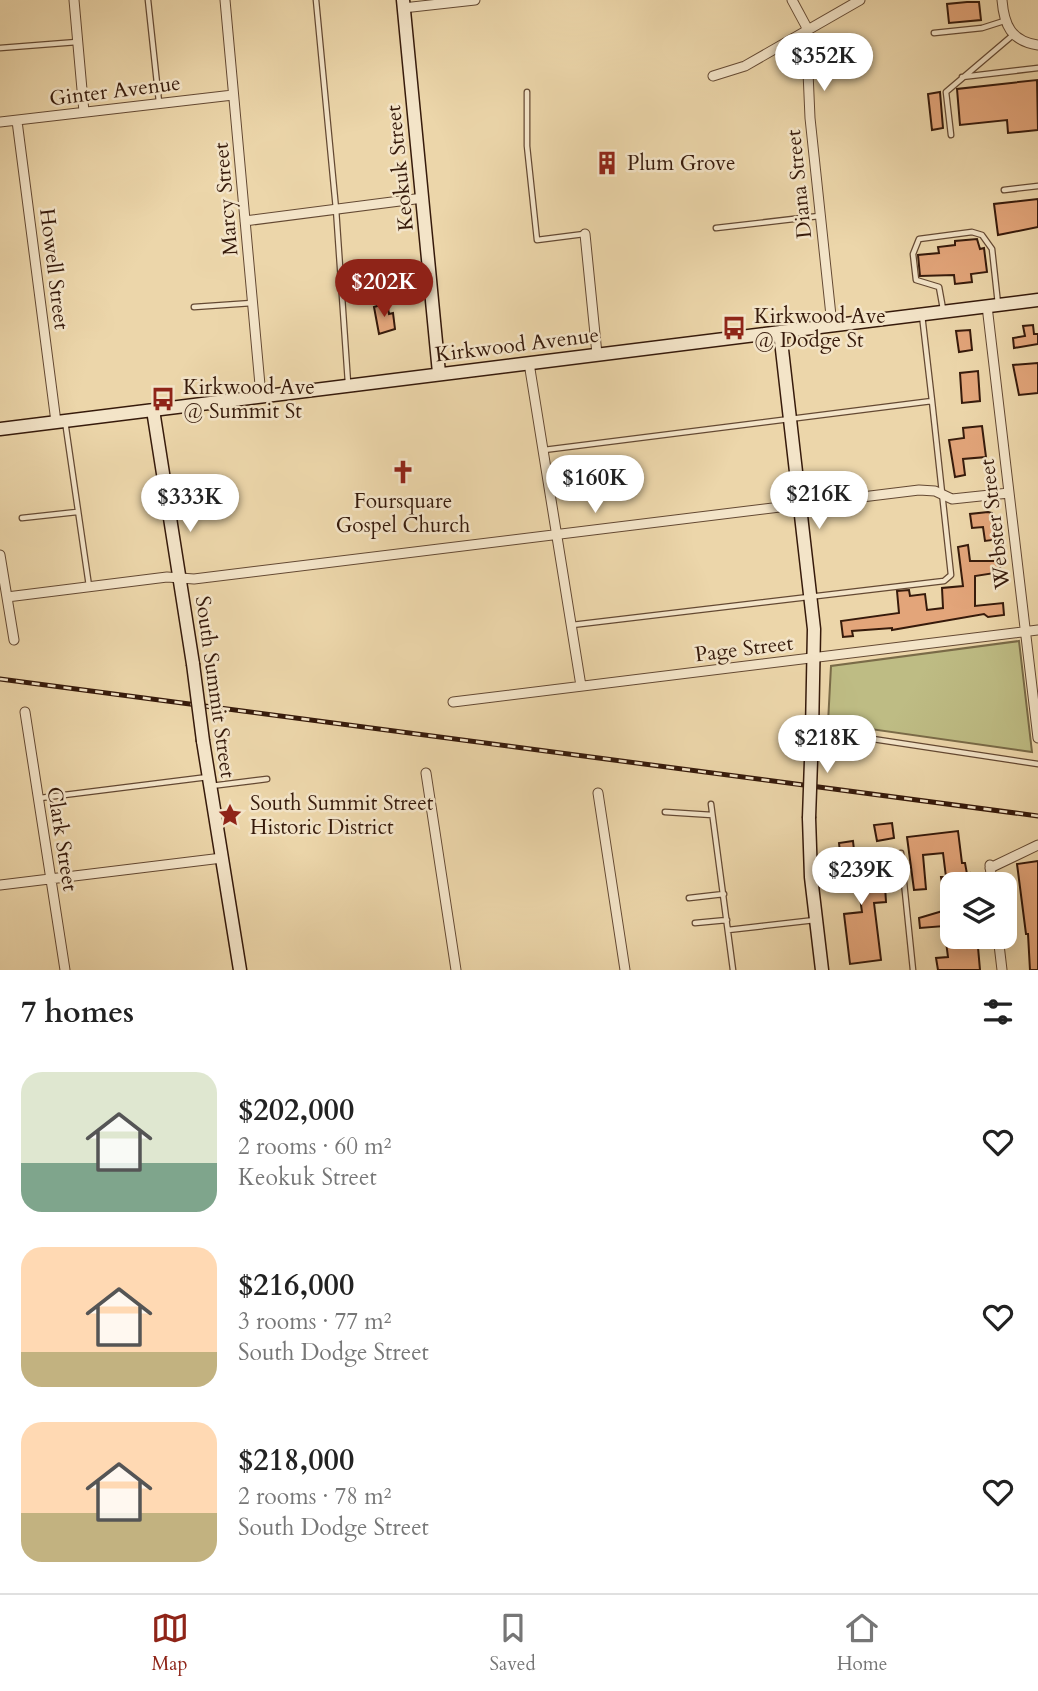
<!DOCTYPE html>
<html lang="en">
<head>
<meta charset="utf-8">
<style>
  body { margin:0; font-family:Cardo,serif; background:#f2f2f2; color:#222; height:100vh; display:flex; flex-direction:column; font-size:26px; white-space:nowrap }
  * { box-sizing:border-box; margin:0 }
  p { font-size:23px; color:#767676 }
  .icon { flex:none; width:38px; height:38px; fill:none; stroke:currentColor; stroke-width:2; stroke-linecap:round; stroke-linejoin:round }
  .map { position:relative; height:970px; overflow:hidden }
  .drawer { display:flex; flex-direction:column; background:#fff; flex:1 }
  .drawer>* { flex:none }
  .buttons { position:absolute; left:940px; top:872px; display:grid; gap:14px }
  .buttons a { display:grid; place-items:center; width:77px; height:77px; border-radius:14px; background:#fff; box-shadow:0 4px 18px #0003; font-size:35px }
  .price { position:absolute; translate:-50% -60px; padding:0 16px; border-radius:24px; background:#fff; color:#222; font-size:23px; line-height:46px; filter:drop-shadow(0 2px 4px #0008) }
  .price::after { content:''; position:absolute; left:50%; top:42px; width:21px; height:16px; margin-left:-10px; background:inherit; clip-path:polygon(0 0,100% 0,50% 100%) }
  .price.on { background:#8f2418; color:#fff }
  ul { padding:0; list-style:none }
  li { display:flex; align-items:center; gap:21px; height:175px; padding:0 21px }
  li span { display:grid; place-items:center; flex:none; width:196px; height:140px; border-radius:21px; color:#555 }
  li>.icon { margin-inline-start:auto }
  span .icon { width:84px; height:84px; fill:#fffc; stroke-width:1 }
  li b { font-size:30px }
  h2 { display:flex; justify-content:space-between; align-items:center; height:84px; padding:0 21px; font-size:30px }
  .tab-bar { display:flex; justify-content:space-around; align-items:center; height:98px; border-top:2px solid #e0e0e0; background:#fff; font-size:19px; color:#767676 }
  .tab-bar a { display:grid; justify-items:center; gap:4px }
  .tab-bar .on { color:#8f2418 }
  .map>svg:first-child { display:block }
  .green { fill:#bebc84; stroke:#7a6b48; stroke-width:2 }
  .building { fill:#e3a57a; stroke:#361a0b; stroke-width:2 }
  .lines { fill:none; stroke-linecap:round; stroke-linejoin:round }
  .lane-casing { stroke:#644933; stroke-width:7 }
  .street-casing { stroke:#644933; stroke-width:11 }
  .secondary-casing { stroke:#361a0b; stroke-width:15 }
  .lane { stroke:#f3e4c8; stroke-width:4.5 }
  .street { stroke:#f3e4c8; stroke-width:9 }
  .secondary { stroke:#f3e4c8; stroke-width:12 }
  .rail-casing { stroke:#361a0b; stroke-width:5 }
  .rail { stroke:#f3e4c8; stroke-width:2.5; stroke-dasharray:8; stroke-linecap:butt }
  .secondary-bridge-casing { stroke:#361a0b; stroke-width:15; stroke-linecap:butt }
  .secondary-bridge { stroke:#f3e4c8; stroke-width:12 }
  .labels { text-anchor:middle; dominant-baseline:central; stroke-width:5; stroke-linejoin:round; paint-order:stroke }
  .street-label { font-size:21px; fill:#361a0b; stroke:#f3e4c8 }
  .poi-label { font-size:21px; fill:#361a0b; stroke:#f3e4c8; text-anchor:start }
</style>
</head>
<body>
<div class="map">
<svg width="1038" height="970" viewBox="0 0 1038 970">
  <rect width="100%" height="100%" fill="#ecd6aa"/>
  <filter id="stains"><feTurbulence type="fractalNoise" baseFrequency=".00286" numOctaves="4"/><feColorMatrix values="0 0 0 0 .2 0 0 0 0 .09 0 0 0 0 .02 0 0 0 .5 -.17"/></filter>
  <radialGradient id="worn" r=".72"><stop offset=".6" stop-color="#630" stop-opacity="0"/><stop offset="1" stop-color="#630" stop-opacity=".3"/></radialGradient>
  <!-- green -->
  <path class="green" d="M1019 641 1032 752 828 723 831 666Z"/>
  <!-- building -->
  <path class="building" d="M967 2H979L981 20 949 23 947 4Z
    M1037 80 1038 130 1008 133 1007 120 960 125 957 89Z
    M940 92 943 128 932 130 928 94Z
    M612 152 614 172 601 174 599 154Z
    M1038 199V227L998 235 994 204Z
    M977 239 980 249 984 248 987 272 971 274 972 282 955 284 954 275 920 276 918 255 939 253 938 247 955 245V241Z
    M387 303 389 314 393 313 395 329 379 334 374 307Z
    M1033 325 1034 334H1038V344L1014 348 1013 338 1025 336 1023 326Z
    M970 330 972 350 959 352 956 331Z
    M1038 363V393L1019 395 1013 365Z
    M978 371 980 401 962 403 960 373Z
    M982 426 986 457 963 459 965 475 955 477 949 440 964 438 963 428Z
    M988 512 992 513 994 532 999 531 1000 539 985 541 983 527 972 528 970 514Z
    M968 545 970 561H999L1001 572 975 576V606L1003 603 1004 615 988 617 984 614 892 630V628L852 631 853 636 843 637 841 621 899 613 897 591 909 590 910 596 925 594 927 610 943 608 942 588 963 586 958 547Z
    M892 823 894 838 877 841 874 825Z
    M958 831 962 863H965L967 874 970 873 971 884H952V936H977L980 970H938L936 958 948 957 944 926 920 928 919 918 946 910 941 877H946L943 853 923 855 926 889 914 890 907 837Z
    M853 841 855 859 869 858 873 887 885 886 886 902 874 903 881 960 850 964 844 914 862 912 858 883 841 885 838 862 841 861 839 843Z
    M1038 861V970H1030L1028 934H1026L1017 864Z"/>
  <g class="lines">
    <!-- lane casing -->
    <g class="lane-casing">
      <path id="lane" d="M148 0 159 102
        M316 0 336 209 348 383
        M934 33 982 28 1004 21
        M0 48 77 42
        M962 77 1038 68
        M527 92V146L537 240 584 234
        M951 135 946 92 1013 35
        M1004 190 1038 186
        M716 228 819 216
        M194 307 252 303
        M943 309 939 287 916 280 913 254 919 239 972 232 982 235 992 249 998 304
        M922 315 932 401
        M65 421 89 586
        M544 450 932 401 951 575 944 581 572 625
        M22 518 77 512
        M853 736 1038 764
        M211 786 267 779
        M40 798 208 777
        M711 804 733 970
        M665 812 712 815
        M901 853 913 970
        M689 898 724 894
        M695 923 727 920
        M728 930 815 920"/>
    </g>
    <!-- street casing -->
    <g class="street-casing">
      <path id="street" d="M74 0 84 112
        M225 0 261 396
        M792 0 806 26 810 118 832 325
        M1002 0C1004 25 1011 41 1038 45
        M403 8 475 0
        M713 76 745 66 860 0
        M17 121 56 422
        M0 122 233 95
        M245 221 423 198
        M585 234 597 354
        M987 306 1038 738
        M529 363 581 686
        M0 555 14 640
        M7 597 167 577 194 579 919 490 935 491 952 499 1009 493
        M453 702 1038 630
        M25 712 65 970
        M426 773 456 970
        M598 793 625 970
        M990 865 992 884
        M990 868 1038 845
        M0 885 222 858
        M998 936 1002 970"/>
    </g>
    <!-- secondary casing -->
    <g class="secondary-casing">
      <path id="secondary" d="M403 0 439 373
        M780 332 814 629 812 732
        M153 410 193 664
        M0 429 1038 300
        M203 741 240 970
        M809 818 811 877 822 970"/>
    </g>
    <!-- lane -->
    <use href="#lane" class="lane"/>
    <!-- street -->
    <use href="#street" class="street"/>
    <!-- secondary -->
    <use href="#secondary" class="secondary"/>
    <!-- rail casing -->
    <g class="rail-casing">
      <path id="rail" d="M0 679 1038 816"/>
    </g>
    <!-- rail -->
    <use href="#rail" class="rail"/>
    <!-- secondary-bridge casing -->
    <g class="secondary-bridge-casing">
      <path id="secondary-bridge" d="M193 664 203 741
        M809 818 812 732"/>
    </g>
    <!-- secondary-bridge -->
    <use href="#secondary-bridge" class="secondary-bridge"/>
  </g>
  <!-- icons -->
  <defs>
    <g id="building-bare" transform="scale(1.89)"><path d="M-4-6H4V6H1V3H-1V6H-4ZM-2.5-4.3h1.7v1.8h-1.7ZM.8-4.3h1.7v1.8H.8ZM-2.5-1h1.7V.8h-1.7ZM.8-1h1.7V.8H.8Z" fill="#8f2418" stroke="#f3e4c8" stroke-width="2.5" paint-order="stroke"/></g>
    <g id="bus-bare" transform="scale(1.89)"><path d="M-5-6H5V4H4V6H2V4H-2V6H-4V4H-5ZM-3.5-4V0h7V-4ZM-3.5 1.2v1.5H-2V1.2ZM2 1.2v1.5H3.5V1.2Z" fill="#8f2418" stroke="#f3e4c8" stroke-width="2.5" paint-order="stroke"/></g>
    <g id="church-bare" transform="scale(1.89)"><path d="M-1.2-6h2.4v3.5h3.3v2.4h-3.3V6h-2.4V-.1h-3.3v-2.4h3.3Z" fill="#8f2418" stroke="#f3e4c8" stroke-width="2.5" paint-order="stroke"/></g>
    <g id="sight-bare" transform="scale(1.89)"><path d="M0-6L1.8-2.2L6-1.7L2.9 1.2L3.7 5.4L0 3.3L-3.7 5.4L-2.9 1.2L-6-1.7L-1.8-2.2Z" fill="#8f2418" stroke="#f3e4c8" stroke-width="2.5" paint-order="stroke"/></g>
  </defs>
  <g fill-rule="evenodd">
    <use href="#building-bare" x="607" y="163"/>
    <use href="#bus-bare" x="734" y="328"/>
    <use href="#bus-bare" x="163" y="399"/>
    <use href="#church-bare" x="403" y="472"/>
    <use href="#sight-bare" x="230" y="815"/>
  </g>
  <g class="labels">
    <!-- street labels -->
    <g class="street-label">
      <text transform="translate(115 91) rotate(-7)">Ginter Avenue</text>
      <text transform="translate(400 168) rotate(-96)">Keokuk Street</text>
      <text transform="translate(799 184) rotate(-96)">Diana Street</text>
      <text transform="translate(226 199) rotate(-95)">Marcy Street</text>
      <text transform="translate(54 269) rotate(83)">Howell Street</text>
      <text transform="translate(517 345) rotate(-7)">Kirkwood Avenue</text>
      <text transform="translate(995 524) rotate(-97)">Webster Street</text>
      <text transform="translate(744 649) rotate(-7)">Page Street</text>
      <text transform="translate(215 687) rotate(82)">South Summit Street</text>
      <text transform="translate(62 839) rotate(81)">Clark Street</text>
    </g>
    <!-- poi labels -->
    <g class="poi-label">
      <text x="627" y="163">Plum Grove</text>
      <text x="754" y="316">Kirkwood Ave<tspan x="754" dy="24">@ Dodge St</tspan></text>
      <text x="183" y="387">Kirkwood Ave<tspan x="183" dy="24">@ Summit St</tspan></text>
      <text x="403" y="501" text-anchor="middle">Foursquare<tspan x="403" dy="24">Gospel Church</tspan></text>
      <text x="250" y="803">South Summit Street<tspan x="250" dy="24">Historic District</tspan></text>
    </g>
  </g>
  <rect width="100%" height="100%" filter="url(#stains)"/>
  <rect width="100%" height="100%" fill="url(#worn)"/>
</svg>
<div class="buttons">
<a><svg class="icon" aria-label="layers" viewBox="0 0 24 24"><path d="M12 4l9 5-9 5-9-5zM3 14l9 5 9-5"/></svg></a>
</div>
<b class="price" style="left:824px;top:93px">$352K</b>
<b class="price on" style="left:384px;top:319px">$202K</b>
<b class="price" style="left:595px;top:515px">$160K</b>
<b class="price" style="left:819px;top:531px">$216K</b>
<b class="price" style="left:190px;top:534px">$333K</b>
<b class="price" style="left:827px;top:775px">$218K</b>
<b class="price" style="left:861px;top:907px">$239K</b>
</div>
<section class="drawer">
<h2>7 homes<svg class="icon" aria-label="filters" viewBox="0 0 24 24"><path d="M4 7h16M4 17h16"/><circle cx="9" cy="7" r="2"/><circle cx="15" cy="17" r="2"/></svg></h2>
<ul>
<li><span style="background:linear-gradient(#dfe7d0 65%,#7fa58c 0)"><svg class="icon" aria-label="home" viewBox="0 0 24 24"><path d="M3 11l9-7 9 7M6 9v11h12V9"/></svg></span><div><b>$202,000</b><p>2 rooms · 60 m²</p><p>Keokuk Street</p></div><svg class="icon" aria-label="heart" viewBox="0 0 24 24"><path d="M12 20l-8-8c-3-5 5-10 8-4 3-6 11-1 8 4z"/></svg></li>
<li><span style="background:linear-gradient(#ffd9b3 75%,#c2b280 0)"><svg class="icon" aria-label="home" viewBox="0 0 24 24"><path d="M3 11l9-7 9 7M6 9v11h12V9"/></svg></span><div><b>$216,000</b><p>3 rooms · 77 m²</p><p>South Dodge Street</p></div><svg class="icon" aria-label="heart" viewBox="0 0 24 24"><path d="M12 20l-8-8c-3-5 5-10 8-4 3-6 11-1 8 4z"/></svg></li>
<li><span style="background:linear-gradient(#ffd9b3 65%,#c2b280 0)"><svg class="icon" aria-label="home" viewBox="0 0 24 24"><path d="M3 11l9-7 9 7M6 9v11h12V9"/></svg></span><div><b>$218,000</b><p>2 rooms · 78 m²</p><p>South Dodge Street</p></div><svg class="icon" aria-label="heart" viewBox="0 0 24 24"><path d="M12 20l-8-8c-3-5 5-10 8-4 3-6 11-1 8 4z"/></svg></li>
</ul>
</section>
<nav class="tab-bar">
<a class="on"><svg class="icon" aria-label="map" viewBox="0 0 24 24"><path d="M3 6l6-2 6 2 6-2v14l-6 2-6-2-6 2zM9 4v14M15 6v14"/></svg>Map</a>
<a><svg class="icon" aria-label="saved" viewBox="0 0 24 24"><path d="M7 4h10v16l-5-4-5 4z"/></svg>Saved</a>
<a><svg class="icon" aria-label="home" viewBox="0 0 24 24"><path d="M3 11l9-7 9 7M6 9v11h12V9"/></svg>Home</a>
</nav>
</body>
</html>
